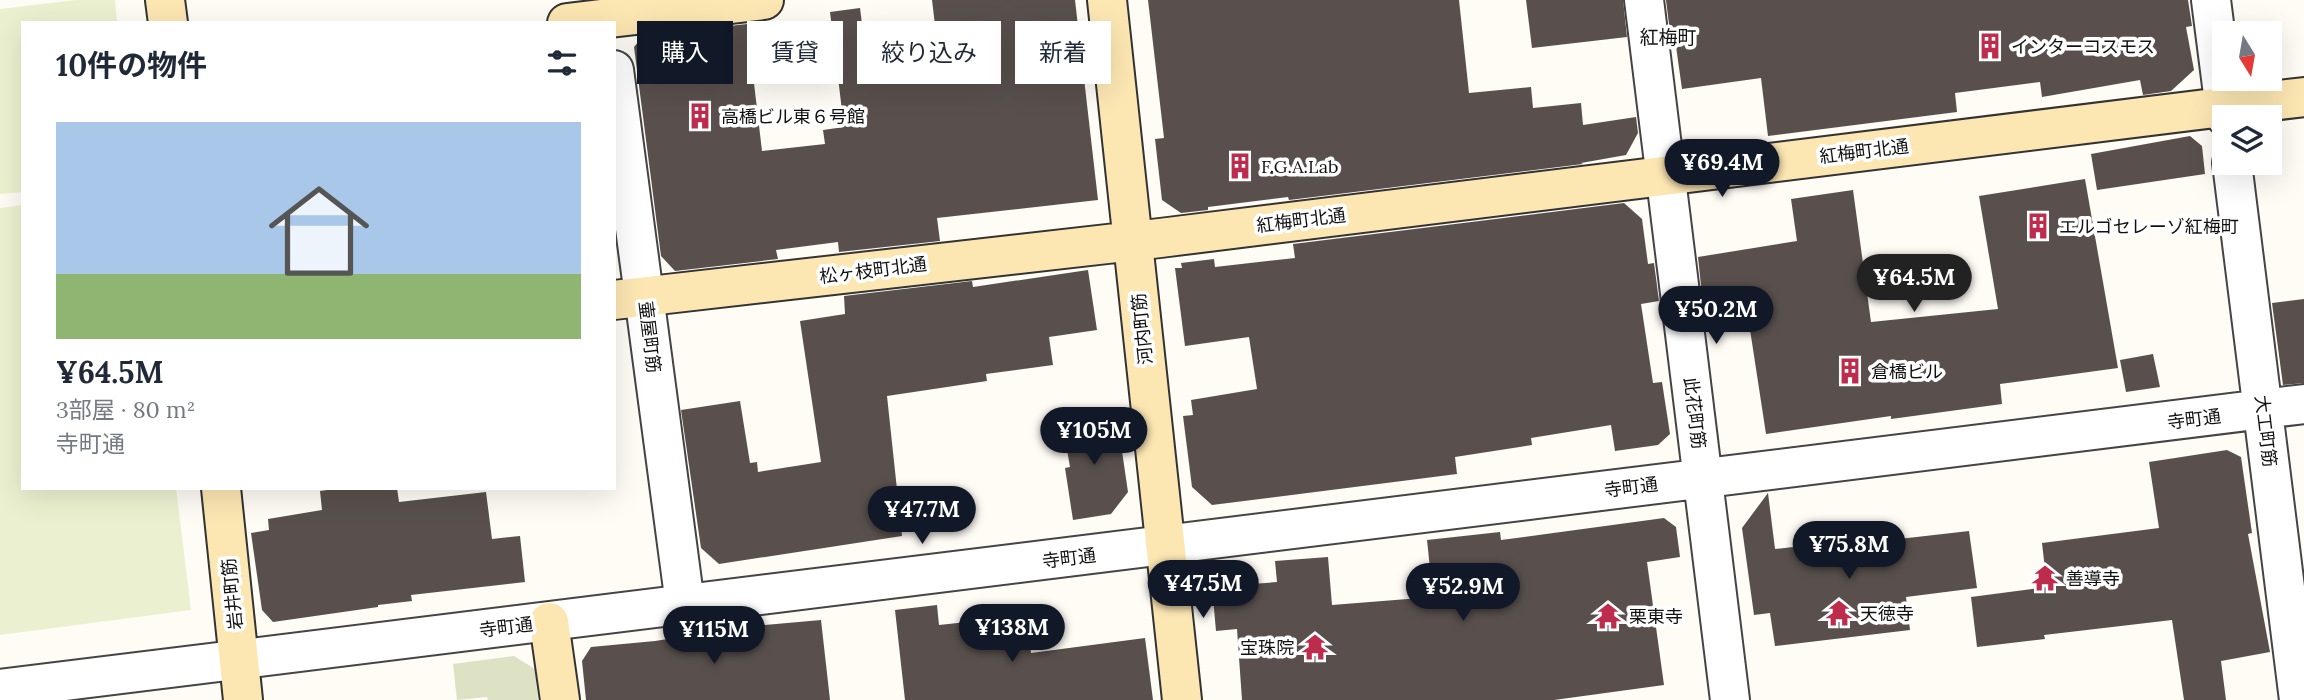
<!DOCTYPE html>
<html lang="ja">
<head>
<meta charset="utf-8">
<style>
  body { margin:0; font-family:Lora,"Noto Sans JP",serif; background:#f6f6f7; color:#1f2937; height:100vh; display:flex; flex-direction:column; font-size:26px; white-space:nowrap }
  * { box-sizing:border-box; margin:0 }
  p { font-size:23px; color:#747a83 }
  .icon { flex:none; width:38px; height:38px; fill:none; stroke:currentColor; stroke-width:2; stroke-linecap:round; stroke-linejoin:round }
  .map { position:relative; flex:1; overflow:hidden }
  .sheet { position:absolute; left:21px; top:21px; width:595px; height:469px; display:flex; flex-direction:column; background:#fff; border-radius:0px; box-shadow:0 7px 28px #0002 }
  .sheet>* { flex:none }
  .guide { position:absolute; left:637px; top:21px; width:665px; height:63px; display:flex; gap:14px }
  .needle { width:46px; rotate:169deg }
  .controls { position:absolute; left:2212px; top:21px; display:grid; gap:14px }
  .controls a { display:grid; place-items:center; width:70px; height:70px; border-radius:0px; background:#fff; box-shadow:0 7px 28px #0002; font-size:35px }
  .price { position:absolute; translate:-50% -60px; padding:0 16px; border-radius:24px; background:#111827; color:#fff; font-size:23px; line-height:46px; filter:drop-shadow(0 2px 4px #0008) }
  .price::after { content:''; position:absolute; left:50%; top:42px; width:21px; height:16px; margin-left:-10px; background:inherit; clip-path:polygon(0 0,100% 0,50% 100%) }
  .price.current { background:#222; color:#fff }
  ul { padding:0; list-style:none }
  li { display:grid; align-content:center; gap:14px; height:371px; padding:0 35px }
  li+li { border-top:2px solid #e0e1e3 }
  li span { display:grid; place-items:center; height:217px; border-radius:0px; color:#555 }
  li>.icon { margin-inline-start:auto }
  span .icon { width:126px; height:126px; fill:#fffc; stroke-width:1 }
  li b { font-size:30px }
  h2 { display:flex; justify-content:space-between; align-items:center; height:84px; padding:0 35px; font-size:30px }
  .tag { padding:0 24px; border-radius:0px; background:#fff; box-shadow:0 7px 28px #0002; font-size:24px; line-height:63px }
  .tag.current { background:#111827; color:#fff }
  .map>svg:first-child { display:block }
  .cemetery { fill:#dde2c5 }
  .pitch { fill:#ebf1d0 }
  .building { fill:#59504d }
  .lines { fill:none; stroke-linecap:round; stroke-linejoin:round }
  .street-casing { stroke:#444; stroke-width:42 }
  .secondary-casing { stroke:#333; stroke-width:42 }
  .street { stroke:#fff; stroke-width:38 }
  .secondary { stroke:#fce6b2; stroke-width:38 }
  .labels { text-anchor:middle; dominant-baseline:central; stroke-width:7; stroke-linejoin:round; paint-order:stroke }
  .poi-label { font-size:18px; fill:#111; stroke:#fff; text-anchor:start }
  .street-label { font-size:18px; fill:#111; stroke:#fff }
  .neighbourhood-label { font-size:19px; fill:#111; stroke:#fff }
</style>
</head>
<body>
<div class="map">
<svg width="2304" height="700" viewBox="0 0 2304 700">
  <rect width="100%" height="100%" fill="#fffbf5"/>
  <!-- cemetery -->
  <path class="cemetery" d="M514 656 535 669 538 700H488L487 697 457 700 453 664Z"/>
  <!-- pitch -->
  <path class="pitch" d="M76 0H115L117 23H23V192L0 194V9Z
    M23 205V488H176L191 610 0 635V208Z"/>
  <!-- building -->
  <path class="building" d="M932 0H1075L1098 200 937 218 940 241 839 252 838 242 776 250 778 259 675 271 661 256 634 47 643 36 747 24 762 151 825 144 823 130 844 127 830 12 860 8 863 32 935 25Z
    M1148 0H1459L1469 93 1531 87 1533 108 1581 103 1583 125 1636 117 1638 133 1626 155 1581 163 1583 164 1289 200 1288 197 1208 207V210L1181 213 1162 200 1155 139 1164 138Z
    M1526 0H1623L1627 37 1532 48Z
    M1666 0H2188L2192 26 2186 27 2194 70 2171 91 2143 95 2140 80 2042 97 2040 82 1955 93 1957 112 1768 136 1761 78 1682 89 1674 32H1670Z
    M2190 136 2202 146 2205 174 2097 190 2091 154Z
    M2085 179 2118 368 2000 384 2002 404 1891 419V416L1766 434 1749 323 1714 328 1708 294 1702 295 1698 257 1797 241 1791 199 1853 190 1871 322 1998 309 1979 196Z
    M1624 203 1642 219 1648 264 1654 263 1659 301 1641 304 1653 383 1662 382 1670 434 1658 445 1615 451 1611 425 1531 438 1532 445 1455 457 1457 474 1212 505 1192 487 1183 416 1193 415 1191 400 1257 389 1249 337 1185 346 1175 268H1182L1181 263 1214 259 1215 267 1295 258 1293 244Z
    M1088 270 1097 330 1049 337 1053 365 986 374 987 381 887 396 902 536 719 564 701 548 681 410 740 401 750 463 757 462 758 472 821 462 800 321 845 314 844 296 972 281 973 287Z
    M2304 299V383L2283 385 2272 303Z
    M2153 354 2160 387 2126 392 2120 360Z
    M1105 414 1107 426 1118 424 1128 492 1111 514 1073 520 1065 468 1070 467 1062 421Z
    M2227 450 2241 457 2252 533 2248 534 2270 652 2221 661 2226 700H2184L2172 620 2044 635 2045 639 1977 647 1971 597 2047 587 2042 543 2159 528 2149 462Z
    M342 488H397L399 502 486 492 492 539 520 536 525 582 411 595 412 601 378 605V607L273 622 262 610 251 533 269 530 268 519 322 510 320 491Z
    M1768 493 1775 549 1899 535V539L1969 531 1977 588 1906 597 1910 630 1775 646 1770 613 1754 615 1742 528Z
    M1664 518 1676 527 1680 557 1647 562 1664 685 1554 700H1242L1237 629 1216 631 1212 587 1277 582 1275 561 1328 557 1332 605 1433 597 1427 540 1500 532 1501 540Z
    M937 605 939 625 1004 618 1008 646 1030 643 1031 653 1145 638 1153 700H905L895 610Z
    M821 620 830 700H586L582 661 591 647 655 641 744 627Z"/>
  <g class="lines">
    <!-- street casing -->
    <g class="street-casing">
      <path id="street" d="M1644 0 1730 700
        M2211 0 2226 117
        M614 70 685 604
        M2232 163 2299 700
        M0 689 2304 404"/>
    </g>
    <!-- secondary casing -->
    <g class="secondary-casing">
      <path id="secondary" d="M165 0 168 23
        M1107 0 1182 700
        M567 23 764 0
        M614 300 1160 238 2304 97
        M221 488 243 700
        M549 622 560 700"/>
    </g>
    <!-- street -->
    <use href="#street" class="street"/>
    <!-- secondary -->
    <use href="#secondary" class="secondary"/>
  </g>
  <!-- icons -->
  <defs>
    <g id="building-bare" transform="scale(2.1)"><path d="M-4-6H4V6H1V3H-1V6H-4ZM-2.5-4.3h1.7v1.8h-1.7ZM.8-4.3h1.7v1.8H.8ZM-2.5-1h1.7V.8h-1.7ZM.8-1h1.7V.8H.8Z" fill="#be2c4d" stroke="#fff" stroke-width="2.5" paint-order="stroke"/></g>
    <g id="temple-bare" transform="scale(2.1)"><path d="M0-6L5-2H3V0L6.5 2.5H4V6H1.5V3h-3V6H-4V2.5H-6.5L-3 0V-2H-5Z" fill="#be2c4d" stroke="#fff" stroke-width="2.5" paint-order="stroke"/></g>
  </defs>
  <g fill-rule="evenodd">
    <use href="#building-bare" x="1990" y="46"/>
    <use href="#building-bare" x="700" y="116"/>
    <use href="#building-bare" x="1240" y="166"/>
    <use href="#building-bare" x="2038" y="226"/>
    <use href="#building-bare" x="1850" y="371"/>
    <use href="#temple-bare" x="2045" y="578"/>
    <use href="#temple-bare" x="1839" y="613"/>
    <use href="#temple-bare" x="1608" y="616"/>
    <use href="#temple-bare" x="1315" y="647"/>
  </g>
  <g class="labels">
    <!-- poi labels -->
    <g class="poi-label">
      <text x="2011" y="46">インターコスモス</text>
      <text x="721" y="116">高橋ビル東６号館</text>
      <text x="1261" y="166">F.G.A.Lab</text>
      <text x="2059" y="226">エルゴセレーゾ紅梅町</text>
      <text x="1871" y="371">倉橋ビル</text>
      <text x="2066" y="578">善導寺</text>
      <text x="1860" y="613">天徳寺</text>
      <text x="1629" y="616">栗東寺</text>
      <text x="1294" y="647" text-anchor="end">宝珠院</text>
    </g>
    <!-- street labels -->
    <g class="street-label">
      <text transform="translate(1864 151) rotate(-7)">紅梅町北通</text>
      <text transform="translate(1301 220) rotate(-7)">紅梅町北通</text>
      <text transform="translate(873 270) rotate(-7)">松ヶ枝町北通</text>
      <text transform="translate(1142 329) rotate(-96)">河内町筋</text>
      <text transform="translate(650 337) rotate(83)">壷屋町筋</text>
      <text transform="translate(1695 413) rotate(83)">此花町筋</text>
      <text transform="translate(2194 419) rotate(-7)">寺町通</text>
      <text transform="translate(2266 431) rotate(83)">大工町筋</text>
      <text transform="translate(1631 487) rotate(-7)">寺町通</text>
      <text transform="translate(1069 558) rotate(-7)">寺町通</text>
      <text transform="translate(232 594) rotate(-96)">岩井町筋</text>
      <text transform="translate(506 627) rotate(-7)">寺町通</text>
    </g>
    <!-- neighbourhood labels -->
    <g class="neighbourhood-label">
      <text x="1668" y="37">紅梅町</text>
    </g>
  </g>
</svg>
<div class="controls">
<a><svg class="needle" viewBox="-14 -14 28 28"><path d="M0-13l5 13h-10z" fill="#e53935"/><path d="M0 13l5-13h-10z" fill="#747a83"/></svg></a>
<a><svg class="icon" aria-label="layers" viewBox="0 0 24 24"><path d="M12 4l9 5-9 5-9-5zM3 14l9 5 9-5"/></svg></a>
</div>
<b class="price" style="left:1722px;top:199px">¥69.4M</b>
<b class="price current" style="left:1914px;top:314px">¥64.5M</b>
<b class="price" style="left:1716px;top:346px">¥50.2M</b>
<b class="price" style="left:1094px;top:467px">¥105M</b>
<b class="price" style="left:922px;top:546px">¥47.7M</b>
<b class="price" style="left:1849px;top:581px">¥75.8M</b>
<b class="price" style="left:1203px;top:620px">¥47.5M</b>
<b class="price" style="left:1463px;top:623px">¥52.9M</b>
<b class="price" style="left:1012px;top:664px">¥138M</b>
<b class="price" style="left:714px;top:666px">¥115M</b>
<div class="guide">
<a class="tag current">購入</a>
<a class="tag">賃貸</a>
<a class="tag">絞り込み</a>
<a class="tag">新着</a>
</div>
<section class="sheet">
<h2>10件の物件<svg class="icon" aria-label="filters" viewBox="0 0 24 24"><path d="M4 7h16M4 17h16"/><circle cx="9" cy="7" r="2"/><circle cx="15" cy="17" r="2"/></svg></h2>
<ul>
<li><span style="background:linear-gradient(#a9c7e8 70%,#8fb573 0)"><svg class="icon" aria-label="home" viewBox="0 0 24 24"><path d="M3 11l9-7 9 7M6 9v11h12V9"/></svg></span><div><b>¥64.5M</b><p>3部屋 · 80 m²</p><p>寺町通</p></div></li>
</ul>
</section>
</div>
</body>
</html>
